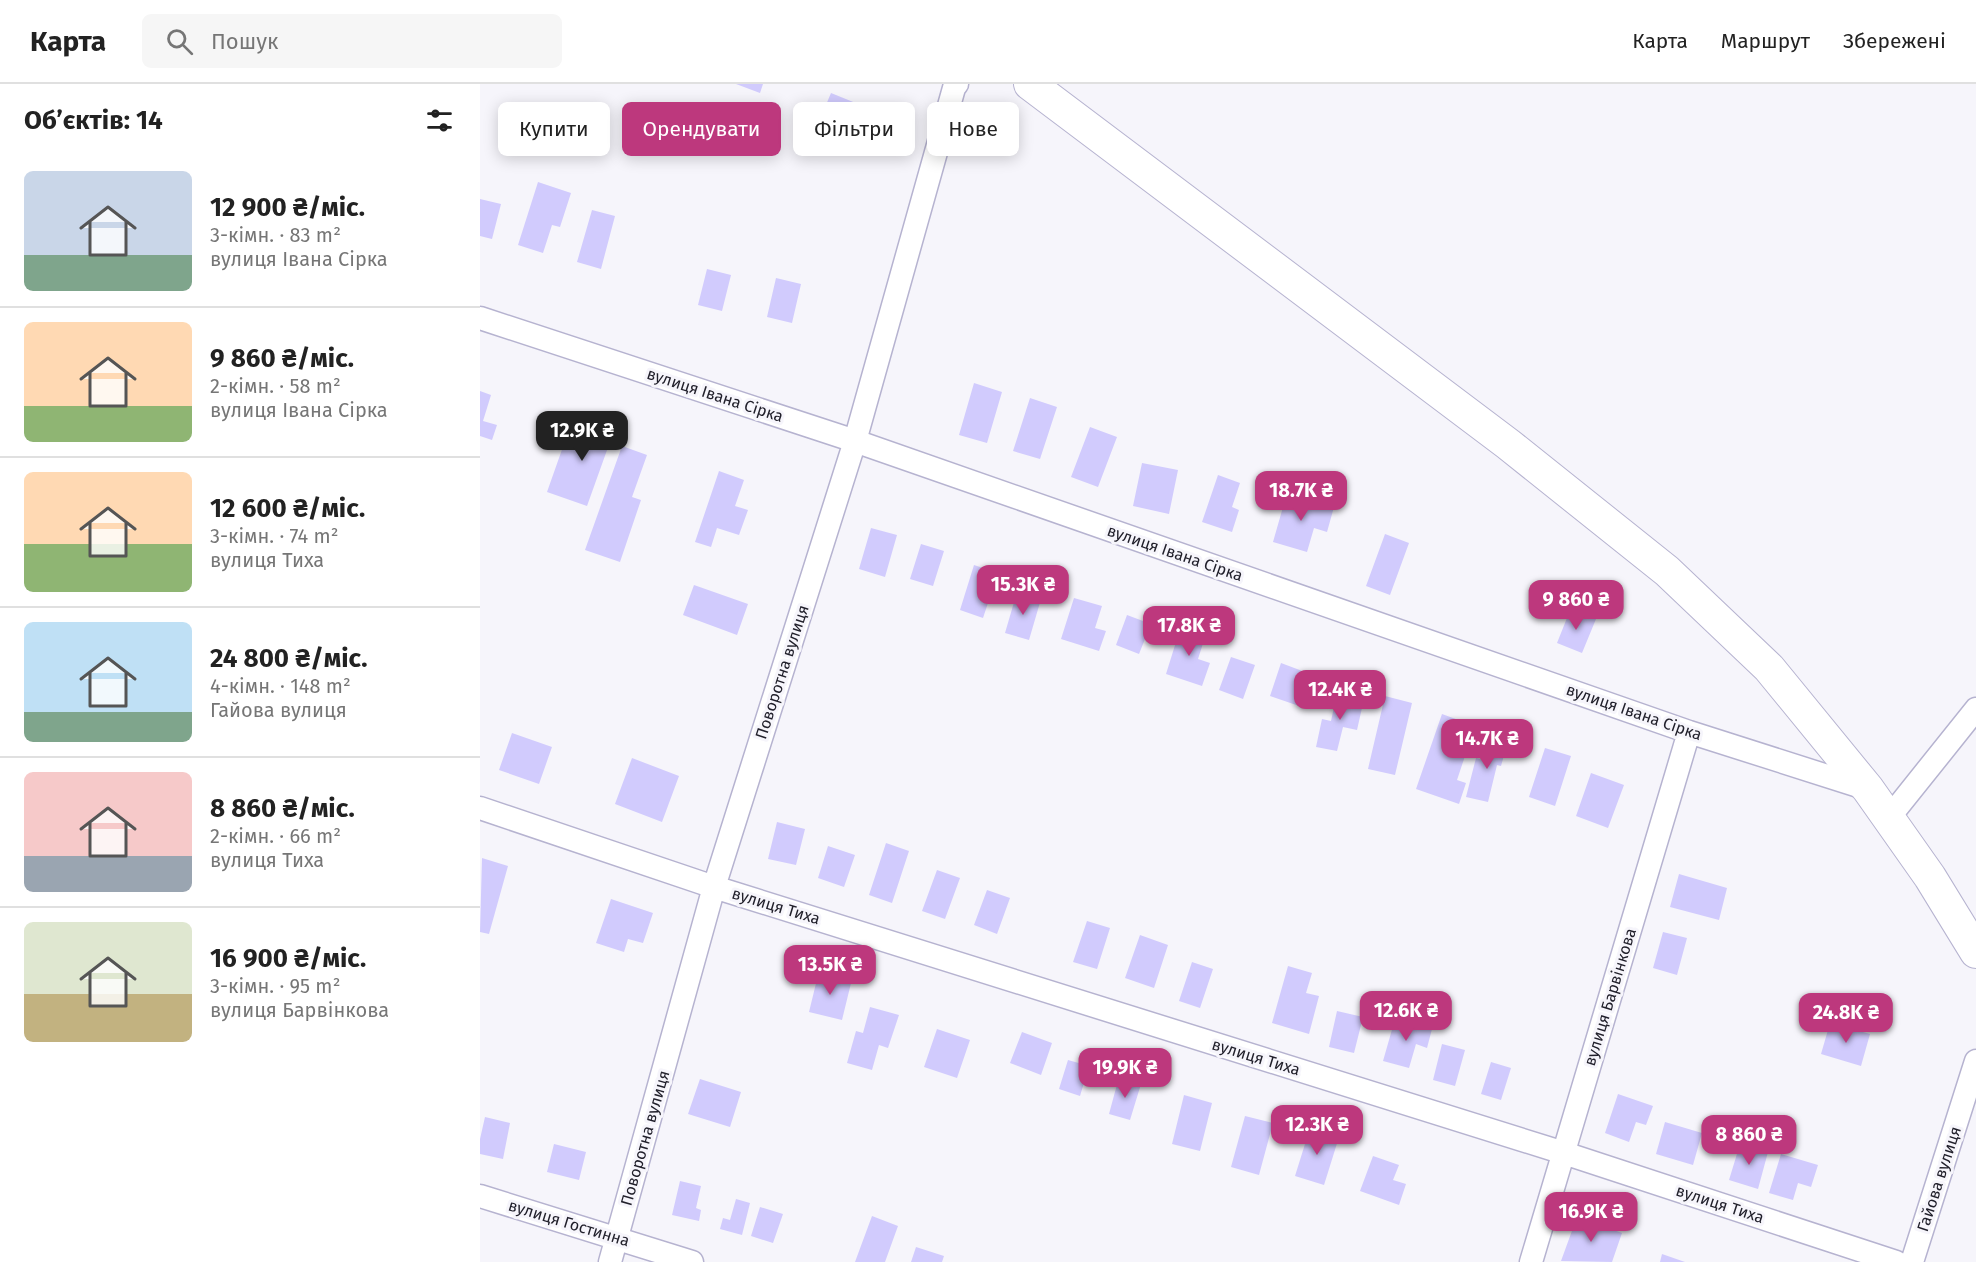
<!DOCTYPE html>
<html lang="uk">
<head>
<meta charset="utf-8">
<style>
  body { margin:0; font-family:"Fira Sans",sans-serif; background:#f6f6f6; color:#222; height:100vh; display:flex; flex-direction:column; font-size:22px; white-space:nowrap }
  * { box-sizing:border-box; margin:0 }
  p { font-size:20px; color:#767676 }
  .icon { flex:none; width:33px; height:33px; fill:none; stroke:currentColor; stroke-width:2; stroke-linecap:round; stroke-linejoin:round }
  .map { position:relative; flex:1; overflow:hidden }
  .panel { display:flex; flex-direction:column; background:#fff; width:480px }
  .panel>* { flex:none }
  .banner { position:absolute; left:18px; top:18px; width:570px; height:54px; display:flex; gap:12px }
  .price { position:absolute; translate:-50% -51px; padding:0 14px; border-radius:12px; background:#bd387d; color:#fff; font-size:20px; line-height:39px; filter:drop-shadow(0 2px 3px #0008) }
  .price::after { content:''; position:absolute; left:50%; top:36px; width:18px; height:14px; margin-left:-9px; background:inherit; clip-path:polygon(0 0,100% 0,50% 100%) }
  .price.selected { background:#222; color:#fff }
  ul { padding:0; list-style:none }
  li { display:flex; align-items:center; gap:18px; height:150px; padding:0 24px }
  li+li { border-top:2px solid #e0e0e0 }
  li span { display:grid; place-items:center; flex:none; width:168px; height:120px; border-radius:9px; color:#555 }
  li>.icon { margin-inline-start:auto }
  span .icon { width:72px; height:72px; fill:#fffc; stroke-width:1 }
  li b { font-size:26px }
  h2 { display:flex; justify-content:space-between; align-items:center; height:72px; padding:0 24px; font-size:26px }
  .pill { padding:0 21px; border-radius:9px; background:#fff; box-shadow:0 3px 15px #0003; font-size:21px; line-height:54px }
  .pill.selected { background:#bd387d; color:#fff }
  header { display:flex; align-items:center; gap:36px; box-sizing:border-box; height:84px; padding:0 30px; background:#fff; border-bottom:2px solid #e0e0e0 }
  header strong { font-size:28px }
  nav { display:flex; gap:33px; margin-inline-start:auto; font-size:21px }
  .search { width:420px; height:54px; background:#f6f6f6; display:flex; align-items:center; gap:15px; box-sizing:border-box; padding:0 21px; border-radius:9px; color:#767676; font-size:22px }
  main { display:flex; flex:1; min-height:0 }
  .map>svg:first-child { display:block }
  .building { fill:#d1cbfd }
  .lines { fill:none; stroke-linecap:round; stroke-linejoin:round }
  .street-casing { stroke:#b6b3d0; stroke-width:25 }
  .secondary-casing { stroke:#b6b3d0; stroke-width:34 }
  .street { stroke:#fff; stroke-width:22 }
  .secondary { stroke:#fff; stroke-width:32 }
  .labels { text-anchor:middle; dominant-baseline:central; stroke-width:6; stroke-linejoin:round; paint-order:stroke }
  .street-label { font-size:16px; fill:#21202b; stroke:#f6f5fb }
</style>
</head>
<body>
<header>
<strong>Карта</strong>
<div class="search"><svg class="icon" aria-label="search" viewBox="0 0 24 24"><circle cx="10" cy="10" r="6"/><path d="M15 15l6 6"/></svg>Пошук</div>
<nav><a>Карта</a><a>Маршрут</a><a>Збережені</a></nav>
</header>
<main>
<section class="panel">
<h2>Об’єктів: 14<svg class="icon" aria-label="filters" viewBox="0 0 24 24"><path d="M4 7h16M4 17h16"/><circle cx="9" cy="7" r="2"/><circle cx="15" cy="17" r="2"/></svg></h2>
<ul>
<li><span style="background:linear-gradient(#c9d6e8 70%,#7fa58c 0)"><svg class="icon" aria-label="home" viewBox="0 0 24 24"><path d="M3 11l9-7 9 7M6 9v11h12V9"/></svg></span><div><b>12 900 ₴/міс.</b><p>3-кімн. · 83 m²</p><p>вулиця Івана Сірка</p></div></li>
<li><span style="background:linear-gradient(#ffd9b3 70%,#8fb573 0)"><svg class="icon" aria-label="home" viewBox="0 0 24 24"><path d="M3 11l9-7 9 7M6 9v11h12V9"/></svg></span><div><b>9 860 ₴/міс.</b><p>2-кімн. · 58 m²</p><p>вулиця Івана Сірка</p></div></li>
<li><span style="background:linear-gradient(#ffd9b3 60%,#8fb573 0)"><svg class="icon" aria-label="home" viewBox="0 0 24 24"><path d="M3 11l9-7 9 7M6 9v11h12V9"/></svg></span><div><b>12 600 ₴/міс.</b><p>3-кімн. · 74 m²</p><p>вулиця Тиха</p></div></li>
<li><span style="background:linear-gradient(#bfe0f5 75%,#7fa58c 0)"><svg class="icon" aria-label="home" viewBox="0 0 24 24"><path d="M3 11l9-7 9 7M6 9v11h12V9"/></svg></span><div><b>24 800 ₴/міс.</b><p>4-кімн. · 148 m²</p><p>Гайова вулиця</p></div></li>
<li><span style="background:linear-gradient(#f6c9c9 70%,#9aa5b1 0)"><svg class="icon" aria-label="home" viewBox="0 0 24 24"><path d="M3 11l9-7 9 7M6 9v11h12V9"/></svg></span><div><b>8 860 ₴/міс.</b><p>2-кімн. · 66 m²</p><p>вулиця Тиха</p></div></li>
<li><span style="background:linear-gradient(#dfe7d0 60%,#c2b280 0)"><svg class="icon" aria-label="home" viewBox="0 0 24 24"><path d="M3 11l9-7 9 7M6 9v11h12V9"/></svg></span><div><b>16 900 ₴/міс.</b><p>3-кімн. · 95 m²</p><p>вулиця Барвінкова</p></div></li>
</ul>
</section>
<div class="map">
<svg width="1496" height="1178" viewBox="0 0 1496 1178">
  <rect width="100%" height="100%" fill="#f6f5fb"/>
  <!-- building -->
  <path class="building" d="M256 0H283L280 9Z
    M351 9 393 26 382 52 340 35Z
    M58 98 91 109 80 143 72 141 63 169 38 161Z
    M0 115 21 120 12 155 0 152Z
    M112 126 135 132 121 185 97 178Z
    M227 185 251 191 242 227 218 221Z
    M296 194 321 200 312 239 287 233Z
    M494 299 522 308 507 359 479 351Z
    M0 307 11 311 3 337 17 341 12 356 0 352Z
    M550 314 577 323 560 375 533 367Z
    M107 332 136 341 107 422 67 408 85 357 97 361Z
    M610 343 637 353 618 403 591 393Z
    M142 362 167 371 152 413 161 416 140 478 105 466Z
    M662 379 698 386 689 430 653 422Z
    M239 387 264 396 255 422 268 426 259 451 237 444 231 463 215 458Z
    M738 391 760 399 752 423 759 426 752 448 722 438Z
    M807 409 854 423 847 448 834 444 827 468 793 458Z
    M391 444 417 451 405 493 379 485Z
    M905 450 929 459 910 511 886 502Z
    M441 460 464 467 453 502 430 495Z
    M494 481 518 489 503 534 480 526Z
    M214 501 268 520 257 551 203 531Z
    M537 508 561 515 549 556 525 549Z
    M594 514 622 522 615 544 626 547 619 567 581 555Z
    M1091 524 1116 535 1102 569 1077 559Z
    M647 531 671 540 659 570 636 561Z
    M701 542 726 550 718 575 730 579 722 602 686 590Z
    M751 573 775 581 763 615 739 606Z
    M801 579 833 591 822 623 790 612Z
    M857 609 884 615 877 646 863 643 857 667 836 663 842 635 851 637Z
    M905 612 932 619 915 691 888 685Z
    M962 630 995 642 977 696 986 699 979 720 936 705Z
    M32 649 72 663 59 700 19 686Z
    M1014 650 1029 654 1021 682 1017 681 1008 718 986 713 996 674 1007 677Z
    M1065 664 1091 672 1075 722 1049 713Z
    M152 674 199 692 182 738 135 720Z
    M1111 689 1144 701 1128 744 1096 732Z
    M297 738 325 745 316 781 288 775Z
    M406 759 429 767 412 819 389 811Z
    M348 762 375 771 364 803 338 794Z
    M2 774 28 782 9 850 0 848Z
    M457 786 480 794 465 835 442 827Z
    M1199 790 1247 804 1239 836 1190 823Z
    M507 806 530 814 517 850 494 841Z
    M131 815 173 829 163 859 148 855 144 868 116 859Z
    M607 837 630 844 617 885 593 878Z
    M1183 848 1207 854 1197 891 1173 884Z
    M660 851 688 861 674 904 645 894Z
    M712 878 733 885 720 924 699 917Z
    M808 882 832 889 826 909 839 912 829 950 792 939Z
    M339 887 372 895 362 936 329 928Z
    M390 923 419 931 408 964 399 961 392 986 367 979 376 947 383 949Z
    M857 927 883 933 874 969 849 963Z
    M915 935 952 945 947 964 936 960 929 984 903 977Z
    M1350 939 1390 950 1381 982 1341 970Z
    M457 945 490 956 477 994 444 983Z
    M542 948 572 959 561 991 530 979Z
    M962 960 985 966 975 1002 953 996Z
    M588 976 609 982 600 1012 579 1005Z
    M1011 978 1031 984 1021 1016 1001 1010Z
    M639 993 661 1000 650 1036 629 1030Z
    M220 995 261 1008 250 1043 208 1030Z
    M1138 1010 1173 1022 1166 1041 1156 1038 1149 1058 1125 1049Z
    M704 1011 732 1019 720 1067 692 1060Z
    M765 1032 793 1039 779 1091 751 1083Z
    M5 1033 30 1039 23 1075 0 1070V1055Z
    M1185 1038 1222 1049 1213 1081 1176 1070Z
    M830 1044 859 1053 844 1101 815 1092Z
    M74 1060 106 1068 99 1096 67 1088Z
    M1260 1060 1288 1068 1278 1105 1249 1096Z
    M1301 1070 1338 1081 1331 1103 1318 1099 1313 1116 1289 1109Z
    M893 1072 919 1081 913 1096 926 1100 919 1121 880 1107Z
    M200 1097 221 1102 216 1124 221 1126 219 1137 192 1131Z
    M256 1115 270 1119 262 1151 240 1145 243 1134 250 1136Z
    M280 1123 303 1130 293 1159 271 1152Z
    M392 1132 418 1142 405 1178H375Z
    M1097 1133 1142 1149 1132 1178 1081 1177Z
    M436 1163 464 1172 462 1178H431Z
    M1182 1170 1205 1178H1180Z"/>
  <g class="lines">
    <!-- street casing -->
    <g class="street-casing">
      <path id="street" d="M0 234 375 357 1209 648 1388 705
        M0 724 234 803 1084 1069 1416 1178
        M1408 735 1496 625
        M0 1112 212 1178
        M130 1178 234 803 375 357 474 4 477 0
        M1051 1178 1209 648
        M1432 1178 1496 977"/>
    </g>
    <!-- secondary casing -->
    <g class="secondary-casing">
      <path id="secondary" d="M550 0 1028 360 1187 487 1289 584 1388 705 1450 793 1496 868"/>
    </g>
    <!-- street -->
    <use href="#street" class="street"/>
    <!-- secondary -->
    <use href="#secondary" class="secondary"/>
  </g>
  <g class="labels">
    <!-- street labels -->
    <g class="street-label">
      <text transform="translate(235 311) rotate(18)">вулиця Івана Сірка</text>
      <text transform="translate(695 469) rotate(19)">вулиця Івана Сірка</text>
      <text transform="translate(302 588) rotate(-72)">Поворотна вулиця</text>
      <text transform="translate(1154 628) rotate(19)">вулиця Івана Сірка</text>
      <text transform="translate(296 822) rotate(17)">вулиця Тиха</text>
      <text transform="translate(1130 913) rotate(-73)">вулиця Барвінкова</text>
      <text transform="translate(776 973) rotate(17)">вулиця Тиха</text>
      <text transform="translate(165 1054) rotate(-74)">Поворотна вулиця</text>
      <text transform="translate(1459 1095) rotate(-72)">Гайова вулиця</text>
      <text transform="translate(1240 1120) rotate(18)">вулиця Тиха</text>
      <text transform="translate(89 1139) rotate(17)">вулиця Гостинна</text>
    </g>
  </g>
</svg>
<b class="price selected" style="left:102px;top:378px">12.9K ₴</b>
<b class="price" style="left:821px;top:438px">18.7K ₴</b>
<b class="price" style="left:543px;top:532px">15.3K ₴</b>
<b class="price" style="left:1096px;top:547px">9 860 ₴</b>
<b class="price" style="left:709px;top:573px">17.8K ₴</b>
<b class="price" style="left:860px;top:637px">12.4K ₴</b>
<b class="price" style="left:1007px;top:686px">14.7K ₴</b>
<b class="price" style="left:350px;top:912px">13.5K ₴</b>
<b class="price" style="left:926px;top:958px">12.6K ₴</b>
<b class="price" style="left:1366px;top:960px">24.8K ₴</b>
<b class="price" style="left:645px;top:1015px">19.9K ₴</b>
<b class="price" style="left:837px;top:1072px">12.3K ₴</b>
<b class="price" style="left:1269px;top:1082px">8 860 ₴</b>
<b class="price" style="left:1111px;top:1159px">16.9K ₴</b>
<div class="banner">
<a class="pill">Купити</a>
<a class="pill selected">Орендувати</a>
<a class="pill">Фільтри</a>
<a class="pill">Нове</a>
</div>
</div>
</main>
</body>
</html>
